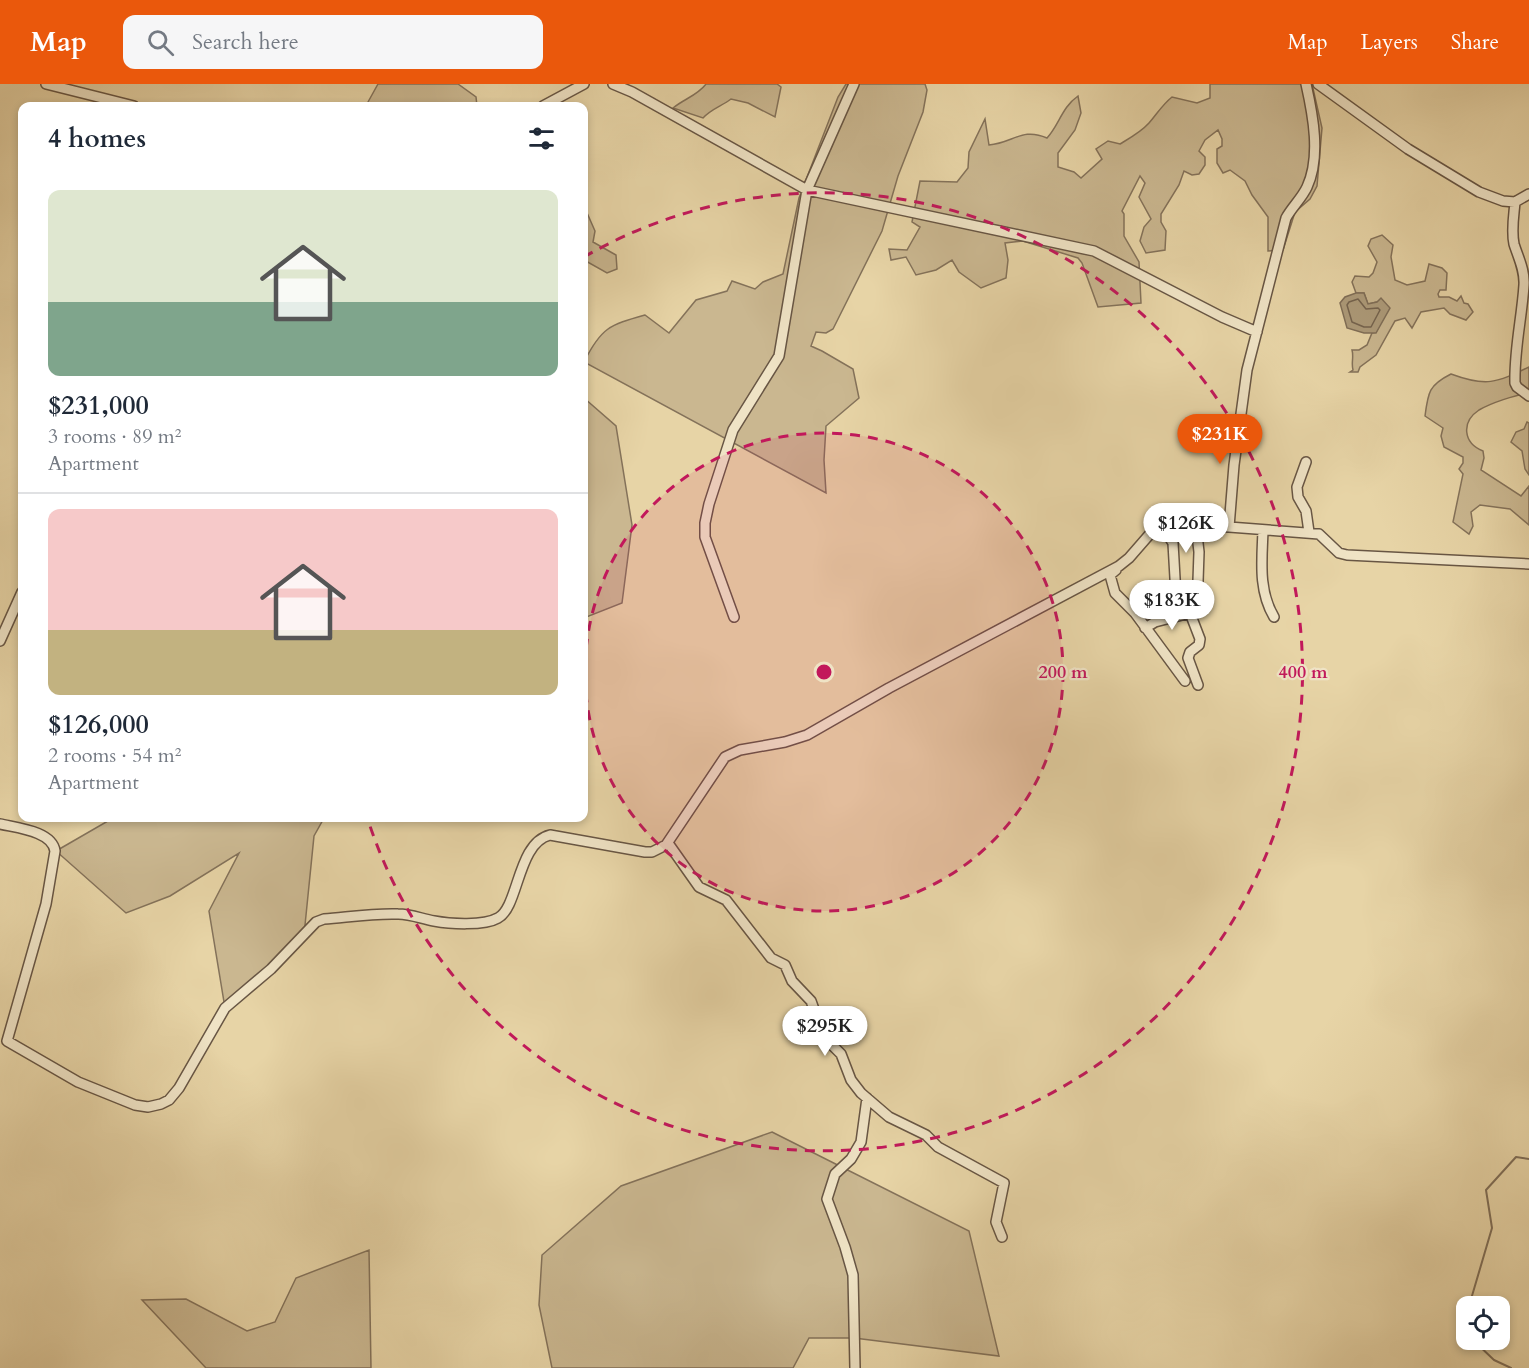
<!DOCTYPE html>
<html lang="en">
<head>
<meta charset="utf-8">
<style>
  body { margin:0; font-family:Cardo,serif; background:#f6f6f7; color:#1f2937; height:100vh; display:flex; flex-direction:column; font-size:22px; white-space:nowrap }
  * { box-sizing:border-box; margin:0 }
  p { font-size:20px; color:#747a83 }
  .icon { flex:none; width:33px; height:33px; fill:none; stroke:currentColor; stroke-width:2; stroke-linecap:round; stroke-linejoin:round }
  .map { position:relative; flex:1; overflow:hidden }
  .panel { position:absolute; left:18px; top:18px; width:570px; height:720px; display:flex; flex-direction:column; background:#fff; border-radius:12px; box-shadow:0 3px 9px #0003 }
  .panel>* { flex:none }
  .fabs { position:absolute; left:1456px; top:1212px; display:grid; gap:12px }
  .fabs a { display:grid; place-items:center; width:54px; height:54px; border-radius:12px; background:#fff; box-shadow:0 3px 9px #0003; font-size:30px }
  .price { position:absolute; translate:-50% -51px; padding:0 14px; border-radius:21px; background:#fff; color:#222; font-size:20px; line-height:39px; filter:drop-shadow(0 2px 3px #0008) }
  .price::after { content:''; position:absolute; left:50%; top:36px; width:18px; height:14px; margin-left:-9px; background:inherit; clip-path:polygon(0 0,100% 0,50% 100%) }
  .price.on { background:#ea580c; color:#fff }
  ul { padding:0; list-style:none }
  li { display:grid; align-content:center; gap:12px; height:318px; padding:0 30px }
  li+li { border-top:2px solid #e0e1e3 }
  li span { display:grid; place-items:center; height:186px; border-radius:12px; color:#555 }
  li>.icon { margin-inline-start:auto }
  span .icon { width:108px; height:108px; fill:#fffc; stroke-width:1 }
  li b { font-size:26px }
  h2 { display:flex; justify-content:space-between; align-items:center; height:72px; padding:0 30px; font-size:26px }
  header { display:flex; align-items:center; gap:36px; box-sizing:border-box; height:84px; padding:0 30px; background:#ea580c; color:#fff }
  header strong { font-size:28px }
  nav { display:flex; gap:33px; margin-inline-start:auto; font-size:21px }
  .search { width:420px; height:54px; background:#f6f6f7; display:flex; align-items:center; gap:15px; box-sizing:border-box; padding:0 21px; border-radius:12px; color:#747a83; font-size:22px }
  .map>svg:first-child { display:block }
  .green { fill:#cab790; stroke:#84725a; stroke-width:1.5 }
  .water { fill:#ad9b7a; stroke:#806f58; stroke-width:1.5 }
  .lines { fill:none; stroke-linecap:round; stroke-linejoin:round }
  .shore { stroke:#75644f; stroke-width:1.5 }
  .stream { stroke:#806f58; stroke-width:2 }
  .street-casing { stroke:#685644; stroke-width:12 }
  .street { stroke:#efe3c5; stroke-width:9 }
  .ring { fill:none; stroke:#c2185b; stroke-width:3; stroke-dasharray:10 8 }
  .centre { fill:#c2185b; stroke:#efe3c5; stroke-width:3 }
  .ring-label { font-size:18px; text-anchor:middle; font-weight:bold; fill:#c2185b; stroke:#efe3c5; stroke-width:4.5; stroke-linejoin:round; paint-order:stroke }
</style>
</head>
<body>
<header>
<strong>Map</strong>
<div class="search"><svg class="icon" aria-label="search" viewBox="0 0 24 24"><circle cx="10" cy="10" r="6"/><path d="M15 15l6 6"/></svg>Search here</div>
<nav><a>Map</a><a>Layers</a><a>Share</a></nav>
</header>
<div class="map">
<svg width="1529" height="1284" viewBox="0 0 1529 1284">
  <rect width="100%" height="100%" fill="#e7d4a6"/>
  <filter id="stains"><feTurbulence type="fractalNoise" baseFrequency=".00333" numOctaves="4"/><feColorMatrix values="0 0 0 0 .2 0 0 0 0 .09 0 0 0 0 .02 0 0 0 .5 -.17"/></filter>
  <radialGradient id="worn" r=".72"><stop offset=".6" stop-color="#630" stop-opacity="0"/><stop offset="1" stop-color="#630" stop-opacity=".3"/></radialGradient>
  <!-- green -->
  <path class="green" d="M378 0H458L476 13 477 22H372L368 18Z
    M706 0H777L781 3 775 33 748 19 731 15C722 22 711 25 703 34L673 24C684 15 698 11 706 0Z
    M846 0H925L927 6 923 28 898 92 882 147 833 245 826 249 816 248 811 262 822 267 853 285 859 314 826 342 824 376 826 409 584 278C601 244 609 241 645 231L669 249 696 216 727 207 732 197 755 205 763 198 783 190 799 114 838 13Z
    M1210 0H1312L1322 44 1317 102 1310 115 1295 128 1283 166 1268 167V133L1252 111 1245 97 1230 86 1223 89 1217 79V65L1222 62V55L1218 46 1205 56 1199 67 1205 73V81L1199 90 1192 91 1184 87 1179 101 1161 130V138L1166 147 1165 166 1146 169 1140 157 1144 143 1151 135 1139 113 1145 99 1140 92 1122 127 1124 130V152L1139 178 1141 219 1098 223 1082 179 1078 174 1023 157 1005 159 1008 176 1006 194 981 204 959 188 952 176 936 186 916 191 906 173 891 176 889 165 907 166 920 143 912 138 920 97 957 98 968 84 969 68 985 35 989 61C1013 59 1022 43 1047 54 1059 41 1062 23 1078 12L1081 29 1075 46 1058 69V83L1074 88 1081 94 1102 75 1096 65 1108 57 1120 60C1130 54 1141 48 1149 39 1157 30 1162 21 1172 13L1197 19 1210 14Z
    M584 122 595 147 593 158 616 171 617 185 607 189 584 176Z
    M1382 151 1393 161 1391 173 1395 196 1407 201 1425 197 1429 180 1442 184 1447 189 1446 206H1440L1438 210 1439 213H1449L1457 217 1461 212 1464 219 1468 220 1473 228 1466 236 1450 230 1444 224 1421 228 1412 244 1405 234 1395 237 1376 271 1360 283 1358 288H1350L1353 286C1351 279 1354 273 1352 266H1359L1367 261 1372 249 1376 248 1381 238 1377 218 1368 220 1364 209H1356L1352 198 1355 192 1369 193 1373 189 1377 178 1368 162 1371 155Z
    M1529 283V309C1515 311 1491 319 1479 326 1461 338 1463 359 1483 367L1484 374 1481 386 1521 412 1529 402V441L1510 425 1480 421 1471 428 1473 442 1469 450 1453 438 1463 390 1459 385 1463 379V373L1444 363 1441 352 1443 344 1425 332C1428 308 1429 301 1451 290 1486 303 1496 299 1529 283Z
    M584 314 616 342 632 441 622 519 584 534Z
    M1527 338 1529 339V391L1525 385 1522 367 1511 358 1516 348 1524 345Z
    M113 734H324L314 752 304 851 225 924 209 827 239 769 170 812 126 829 56 767Z
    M772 1048 969 1147 999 1272 854 1254H809L793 1284H552L539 1221 542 1171 621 1102Z
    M369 1166 371 1284H206L142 1216 186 1215 247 1247 275 1238 296 1194Z"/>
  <!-- water -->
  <path class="water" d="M1356 209H1364L1368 220 1377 218 1381 214 1390 224 1376 249H1364L1347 244 1340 219 1345 213Z"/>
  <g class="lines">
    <!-- shore -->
    <path class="shore" d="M1358 215 1366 225 1378 224 1380 226 1371 243H1364L1352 238 1347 221 1349 218Z"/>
    <!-- stream -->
    <path class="stream" d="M1469 1222 1492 1144 1486 1106 1516 1073 1529 1075
      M1467 1235 1465 1248 1467 1250
      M1473 1256 1494 1276 1511 1284"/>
    <!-- street casing -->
    <g class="street-casing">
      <path id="street" d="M46 0 134 22
        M613 0 632 8 807 106 1094 167 1222 233 1257 248
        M1306 0C1313 31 1321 73 1307 103 1302 114 1292 123 1286 134L1247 286 1234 381 1229 443 1319 450 1339 469 1347 471 1529 480
        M1318 0 1408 65 1479 108 1503 117 1515 118 1529 110
        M543 22 584 0
        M1515 118C1514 131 1511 146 1514 160 1518 173 1525 186 1524 201 1522 233 1514 266 1515 299L1517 303 1529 312
        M1306 378 1297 403 1298 413 1306 427 1309 448
        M1161 440 1173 459 1176 512 1190 529 1200 555 1199 561 1190 568 1188 574 1198 601
        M1196 442 1199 468 1198 497
        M1263 446C1262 476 1258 506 1274 533
        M1116 486 1110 491 1115 509 1135 529 1185 597
        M734 533 705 453V439L709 420 733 346 779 272 807 106 854 0
        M1145 544 1155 538 1190 529
        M0 557 22 508
        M0 740C17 744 52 747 55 767L46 820 7 957 78 998 135 1021 148 1023 161 1020 169 1016 179 1004 225 924 271 885 316 838 324 835C349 833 374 829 398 830 411 830 422 835 434 837 450 840 484 842 498 834 519 823 517 759 550 751L645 768H652L666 761 725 673 740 666 785 658 807 651 889 604 1119 482 1129 474 1156 443 1161 440 1229 443
        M668 759 699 803 726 816 771 874 785 881 792 897 811 917 824 953 841 970 851 996 861 1009 889 1033 926 1051 938 1063 1004 1099 996 1138 1002 1153
        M855 1284 853 1191 845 1163 827 1115 835 1090 851 1075 861 1058 867 1014"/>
    </g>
    <!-- street -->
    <use href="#street" class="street"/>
  </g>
  <!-- distance rings -->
  <circle cx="824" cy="588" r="239" fill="#c2185b" fill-opacity=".12"/>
  <g class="ring">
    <circle cx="824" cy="588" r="239"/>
    <path d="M584 173A479 479 0 1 1 368 736"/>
  </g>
  <circle cx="824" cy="588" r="9" class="centre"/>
  <g class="ring-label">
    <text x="1063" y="594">200 m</text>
    <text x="1303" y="594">400 m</text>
  </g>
  <rect width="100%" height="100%" filter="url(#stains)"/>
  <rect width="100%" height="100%" fill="url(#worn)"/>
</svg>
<div class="fabs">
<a><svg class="icon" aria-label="locate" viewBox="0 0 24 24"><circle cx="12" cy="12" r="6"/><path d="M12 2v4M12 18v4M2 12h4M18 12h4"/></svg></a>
</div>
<b class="price on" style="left:1220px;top:381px">$231K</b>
<b class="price" style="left:1186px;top:470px">$126K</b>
<b class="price" style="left:1172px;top:547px">$183K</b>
<b class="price" style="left:825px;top:973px">$295K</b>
<section class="panel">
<h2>4 homes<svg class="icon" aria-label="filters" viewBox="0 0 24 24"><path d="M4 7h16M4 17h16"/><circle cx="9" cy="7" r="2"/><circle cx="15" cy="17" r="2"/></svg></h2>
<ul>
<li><span style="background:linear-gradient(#dfe7d0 60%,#7fa58c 0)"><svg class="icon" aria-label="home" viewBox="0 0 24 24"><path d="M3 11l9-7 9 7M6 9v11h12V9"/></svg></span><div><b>$231,000</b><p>3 rooms · 89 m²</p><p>Apartment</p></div></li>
<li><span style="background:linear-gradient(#f6c9c9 65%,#c2b280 0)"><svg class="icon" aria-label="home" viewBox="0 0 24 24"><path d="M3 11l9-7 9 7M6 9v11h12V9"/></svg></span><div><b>$126,000</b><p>2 rooms · 54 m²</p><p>Apartment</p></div></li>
</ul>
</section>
</div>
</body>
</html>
